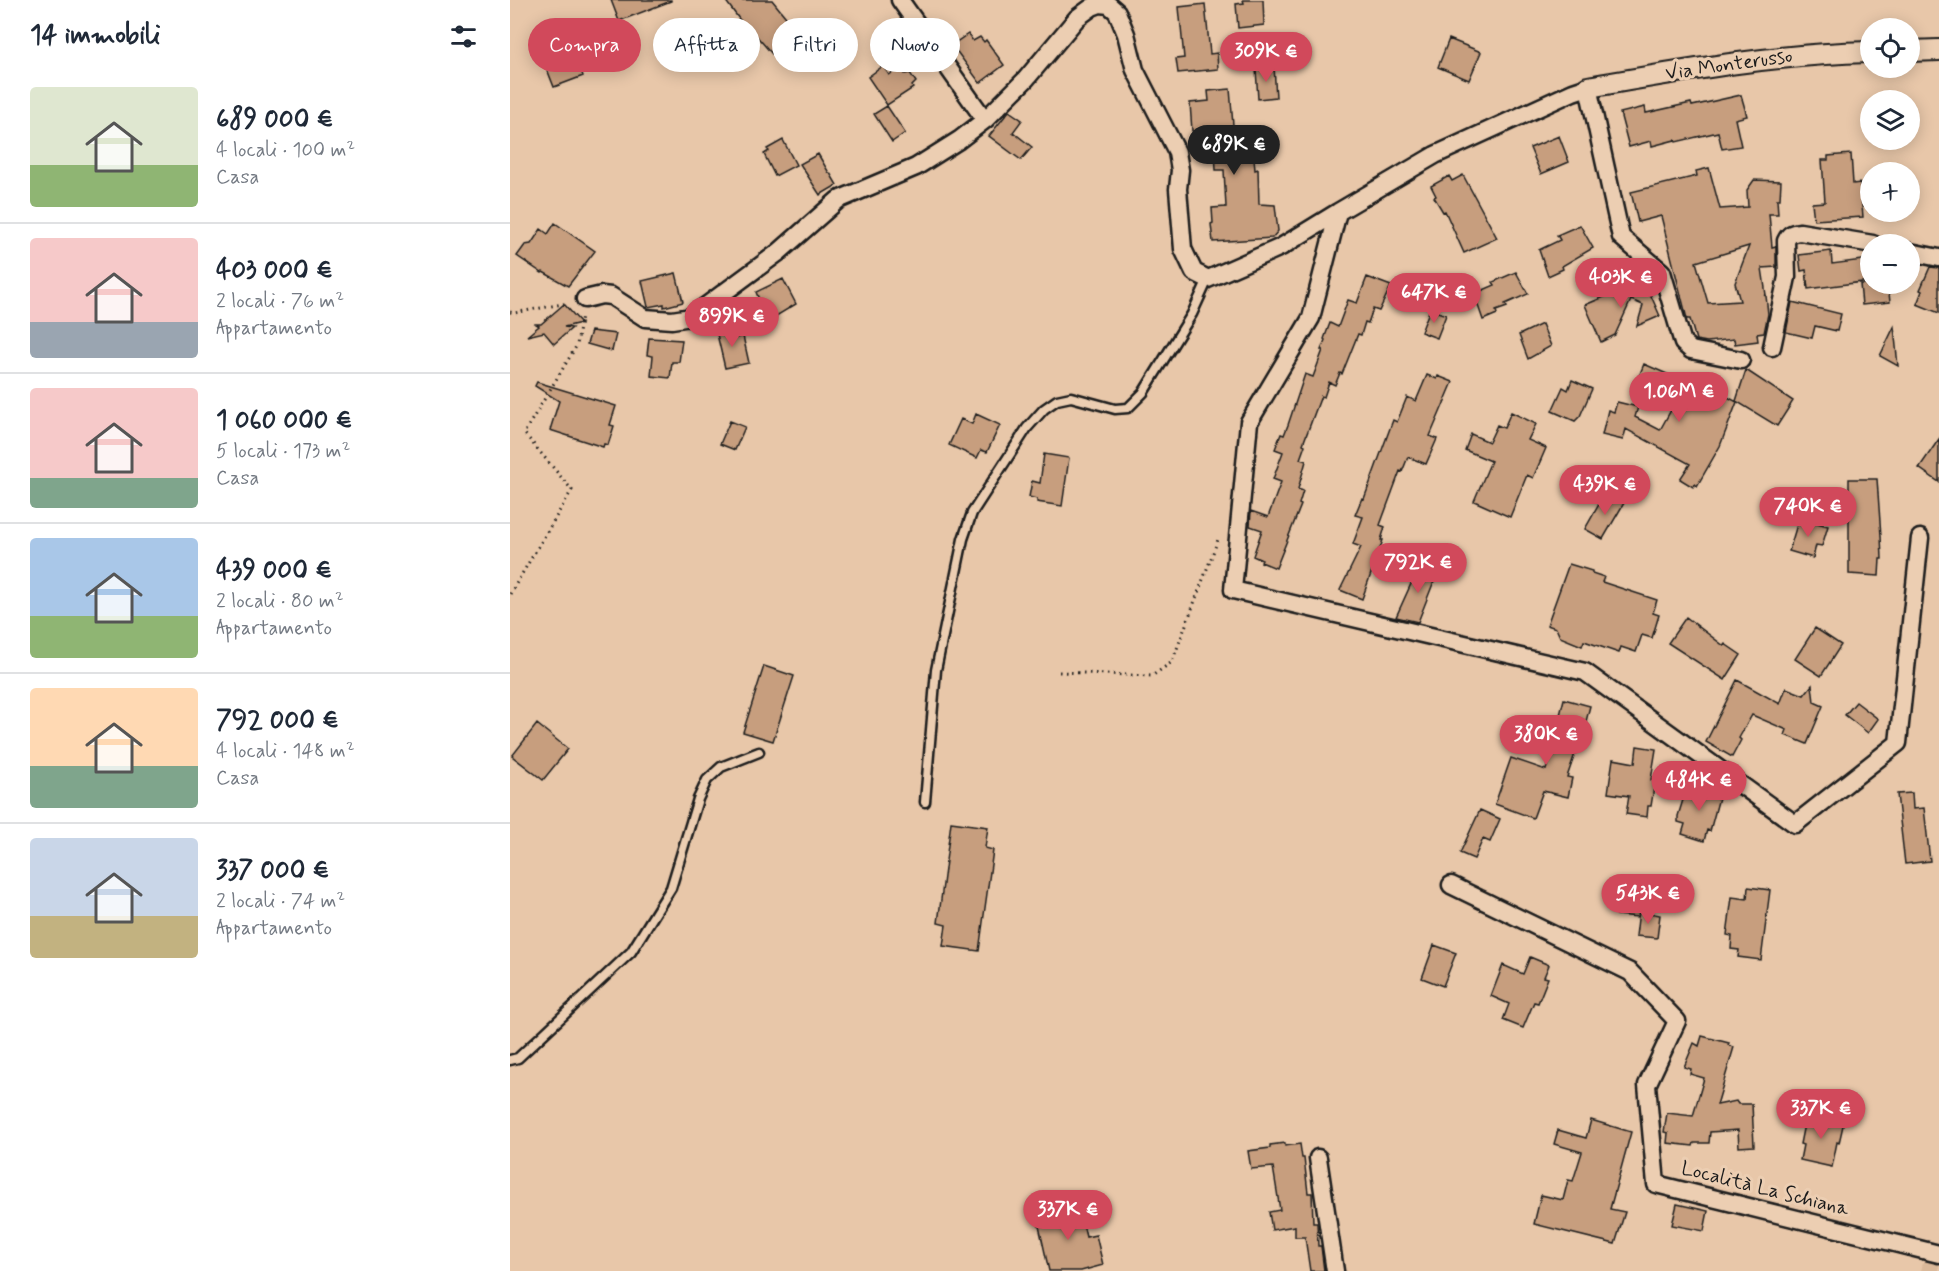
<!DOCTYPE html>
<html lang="it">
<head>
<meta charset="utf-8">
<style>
  body { margin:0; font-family:Mynerve,sans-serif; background:#f2f2f3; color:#1f2937; height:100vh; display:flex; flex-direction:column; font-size:22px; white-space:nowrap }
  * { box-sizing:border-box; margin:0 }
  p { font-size:20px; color:#747a83 }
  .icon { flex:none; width:33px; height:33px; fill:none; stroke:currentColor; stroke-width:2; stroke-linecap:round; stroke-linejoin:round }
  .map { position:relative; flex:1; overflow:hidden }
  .side { display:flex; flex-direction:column; background:#fff; width:510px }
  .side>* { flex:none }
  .guide { position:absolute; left:18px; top:18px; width:570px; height:54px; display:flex; gap:12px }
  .controls { position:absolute; left:1350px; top:18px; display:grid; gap:12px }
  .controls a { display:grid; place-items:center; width:60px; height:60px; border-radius:50%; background:#fff; box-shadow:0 3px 15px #0003; font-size:30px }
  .price { position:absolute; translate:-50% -51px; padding:0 14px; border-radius:21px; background:#d1495b; color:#fff; font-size:20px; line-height:39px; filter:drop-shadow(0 2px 3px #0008) }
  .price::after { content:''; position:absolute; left:50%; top:36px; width:18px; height:14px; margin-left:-9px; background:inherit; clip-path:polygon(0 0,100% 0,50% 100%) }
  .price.on { background:#222; color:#fff }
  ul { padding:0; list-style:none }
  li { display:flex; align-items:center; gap:18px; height:150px; padding:0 30px }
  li+li { border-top:2px solid #e0e1e3 }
  li span { display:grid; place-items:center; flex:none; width:168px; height:120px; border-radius:6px; color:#555 }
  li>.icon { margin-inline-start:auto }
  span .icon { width:72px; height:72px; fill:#fffc; stroke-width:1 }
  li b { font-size:26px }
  h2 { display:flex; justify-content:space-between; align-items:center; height:72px; padding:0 30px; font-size:26px }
  .tag { padding:0 21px; border-radius:27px; background:#fff; box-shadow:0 3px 15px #0003; font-size:21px; line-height:54px }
  .tag.on { background:#d1495b; color:#fff }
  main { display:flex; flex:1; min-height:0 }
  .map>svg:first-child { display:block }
  .built { fill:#dab899 }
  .building { fill:#c79e7e; stroke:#1c1c1c; stroke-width:1.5; fill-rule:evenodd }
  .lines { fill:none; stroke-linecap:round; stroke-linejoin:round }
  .service-casing { stroke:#1c1c1c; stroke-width:13 }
  .minor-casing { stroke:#1c1c1c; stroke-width:21 }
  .tertiary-casing { stroke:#1c1c1c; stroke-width:24 }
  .path { stroke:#1c1c1c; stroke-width:3; stroke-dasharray:1.5 4.5; stroke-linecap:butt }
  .service { stroke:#ecceb2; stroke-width:8 }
  .minor { stroke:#ecceb2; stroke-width:16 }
  .tertiary { stroke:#ecceb2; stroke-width:20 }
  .labels { text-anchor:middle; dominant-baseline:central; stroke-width:6; stroke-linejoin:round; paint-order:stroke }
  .street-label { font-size:20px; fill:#1c1c1c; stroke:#ecceb2 }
</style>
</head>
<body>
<main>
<section class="side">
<h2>14 immobili<svg class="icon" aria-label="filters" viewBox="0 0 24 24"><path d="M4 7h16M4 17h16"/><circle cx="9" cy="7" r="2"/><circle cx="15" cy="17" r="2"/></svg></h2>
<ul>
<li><span style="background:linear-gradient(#dfe7d0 65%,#8fb573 0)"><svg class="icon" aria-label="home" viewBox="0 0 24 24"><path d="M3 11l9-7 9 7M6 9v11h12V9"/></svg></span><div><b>689 000 €</b><p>4 locali · 100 m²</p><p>Casa</p></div></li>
<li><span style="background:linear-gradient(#f6c9c9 70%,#9aa5b1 0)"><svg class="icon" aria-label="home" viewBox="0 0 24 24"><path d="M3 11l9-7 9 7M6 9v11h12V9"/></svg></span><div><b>403 000 €</b><p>2 locali · 76 m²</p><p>Appartamento</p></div></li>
<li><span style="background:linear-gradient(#f6c9c9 75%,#7fa58c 0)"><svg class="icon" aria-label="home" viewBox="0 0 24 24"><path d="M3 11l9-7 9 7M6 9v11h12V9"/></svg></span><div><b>1 060 000 €</b><p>5 locali · 173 m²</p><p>Casa</p></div></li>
<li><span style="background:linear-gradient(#a9c7e8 65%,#8fb573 0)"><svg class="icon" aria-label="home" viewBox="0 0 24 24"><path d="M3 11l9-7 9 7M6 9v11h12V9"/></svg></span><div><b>439 000 €</b><p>2 locali · 80 m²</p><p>Appartamento</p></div></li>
<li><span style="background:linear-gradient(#ffd9b3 65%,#7fa58c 0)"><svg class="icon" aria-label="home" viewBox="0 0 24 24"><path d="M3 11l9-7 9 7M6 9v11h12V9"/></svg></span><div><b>792 000 €</b><p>4 locali · 148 m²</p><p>Casa</p></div></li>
<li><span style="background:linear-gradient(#c9d6e8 65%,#c2b280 0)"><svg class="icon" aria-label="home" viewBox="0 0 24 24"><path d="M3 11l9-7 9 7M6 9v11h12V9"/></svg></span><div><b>337 000 €</b><p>2 locali · 74 m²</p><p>Appartamento</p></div></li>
</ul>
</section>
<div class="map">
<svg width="1429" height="1271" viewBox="0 0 1429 1271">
  <rect width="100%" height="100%" fill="#e8c7a9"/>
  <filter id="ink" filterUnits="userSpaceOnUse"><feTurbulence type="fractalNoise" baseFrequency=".0167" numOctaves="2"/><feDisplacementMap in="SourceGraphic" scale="12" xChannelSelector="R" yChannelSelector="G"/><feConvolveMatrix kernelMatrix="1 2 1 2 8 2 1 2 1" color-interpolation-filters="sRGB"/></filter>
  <g filter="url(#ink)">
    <!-- built -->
    <path class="built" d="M1414 1259 1429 1263V1271H1411Z"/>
    <!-- building -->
    <path class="building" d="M101 0H161V1L109 21Z
      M215 0H262L288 32 262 54 238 26 235 27Z
      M733 0H753L754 25 728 28 726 4 734 3Z
      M695 4 700 54 707 53 708 69 668 73 666 59 674 58 669 7Z
      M329 28 338 46 310 61 300 43Z
      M458 34 463 41 470 37 474 42 476 40 494 65 470 83 442 45Z
      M116 39 126 51 97 70 95 50Z
      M939 39 971 52 959 80 928 67Z
      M64 52 73 76 44 87 35 64Z
      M373 66 379 75 391 67 395 74 400 73 406 82 402 86 403 88 377 105 358 77Z
      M764 67 766 97 748 99 746 69Z
      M720 89 725 149H740L741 155 744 159 745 170 748 169 749 204 765 205 768 231 762 238 703 242 701 224 703 223 702 208 716 207 714 170H706L704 129 682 131 680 103 699 101 698 91Z
      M1231 95 1237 116 1225 119 1231 146 1212 149 1208 132 1166 142 1165 140 1142 146 1141 141 1119 147 1110 113 1135 107 1136 113 1181 103 1182 106Z
      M377 106 395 133 382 142 364 114Z
      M499 111 512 120 503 132 522 147 511 160 479 136Z
      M1049 136 1059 162 1031 174 1020 148Z
      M273 140 286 165 265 176 254 154 259 151 257 149Z
      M308 154 319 173H320L327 185 310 195 290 164Z
      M1341 154 1343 184 1350 183 1353 217 1304 220 1302 203 1315 202 1312 160H1318V156Z
      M1199 168 1210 209 1238 207 1237 190 1244 180 1271 181 1270 199H1267L1268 214H1259L1262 247 1266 246V267L1252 268 1256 295H1254L1256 296 1258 314 1254 333 1247 334 1248 341 1225 344 1224 339 1197 342 1186 340 1180 319H1177L1151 216 1128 222 1121 192 1187 176 1186 171ZM1239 246 1225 283 1230 301 1198 303 1186 262Z
      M953 175 987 238 954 253 935 211 933 212 924 197 926 196 921 186 939 176 942 181Z
      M45 223 85 251 58 286 33 272 32 273 7 256 15 245 21 244 31 229 38 234Z
      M1070 225 1083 248 1052 266 1053 269 1038 276 1029 250 1050 240 1047 235Z
      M1321 251 1322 264 1360 259V281L1298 289 1296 270 1291 271 1289 255Z
      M1420 267 1429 268V313L1407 304 1412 291 1410 290Z
      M1006 272 1018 294 995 304 997 307 986 311 987 314 973 320 964 294 985 285 983 282Z
      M166 273 173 302 154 307V304L138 307 132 281Z
      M857 277 881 286 869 311 863 309 858 323 855 322 851 335 848 334 832 374 830 373 825 385 819 382 814 397 811 396 793 444 795 445 790 459 796 461 788 489 793 491 789 504 791 505 766 568 751 562 752 560 743 556 752 530 740 526 741 511 758 517 771 482 763 479 773 452 765 449 771 434 774 435 778 425 795 374 803 377 813 350H811L815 340 814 339 820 323 828 327 838 300 847 303Z
      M273 279 286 304 258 321 246 292Z
      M1134 280 1150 316 1127 326 1133 305 1121 300 1105 335 1091 342 1075 305Z
      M1350 284H1378L1380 302 1352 305Z
      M1282 302 1331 314 1327 331 1305 326 1302 338 1276 332Z
      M54 304 71 323 54 327 62 328 44 344 34 332 17 336 29 326 26 324H31Z
      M920 309 936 315 927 338 911 332Z
      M1032 324 1041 346 1018 359 1009 335Z
      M221 327 224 338 233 336 239 363 215 368 206 330Z
      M1384 327 1388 366 1370 356Z
      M81 331 106 334 102 351 77 344Z
      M139 338 172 340 169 362H162L160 378 141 376 143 356 137 355Z
      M1134 364 1178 383 1184 395 1203 389 1227 402 1210 446 1187 486 1185 484 1183 487 1170 479 1180 464 1116 429 1113 440 1092 435 1098 410 1104 412 1107 402 1128 407 1125 417 1150 430 1167 399 1127 381Z
      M1236 370 1283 401 1267 426 1226 401Z
      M917 375 927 379 928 376 943 382 920 436 927 439 916 464 898 457 892 472 890 471 870 525 875 527 871 540H873L852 599 830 590 851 547 843 544 853 517 845 515 852 498 854 499 883 420 887 422 897 397 906 401Z
      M1062 380 1082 389 1070 416 1065 421 1042 411 1053 387 1058 390Z
      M27 382 106 406 100 425 104 426 98 445 94 444 93 447 40 430 49 401 25 386Z
      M1001 412 1026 424 1018 440 1036 448 1023 478 1017 475 1000 517 964 501 981 461 955 450 961 434 979 442 987 425 994 428Z
      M466 414 490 425 477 452 471 450 467 458 439 445 451 419 462 424Z
      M220 421 235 427 225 450 210 444Z
      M1429 439V482L1409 468Z
      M534 454 559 458 552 506 527 502V499L519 497 522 481 530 483Z
      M1339 479H1367L1371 536 1372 559H1370L1369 576 1339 574Z
      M1096 492 1114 503 1093 539 1075 529Z
      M1289 518 1318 526 1312 546 1306 545 1303 558 1279 551Z
      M910 564 928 571 908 622 886 617Z
      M1059 564 1082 571V573L1094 577 1092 582 1147 600 1143 613 1149 615 1142 638 1132 635 1126 652 1111 647 1109 653 1074 641 1072 646 1050 637 1046 628 1037 625Z
      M1176 617 1214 646 1215 644 1231 655 1215 680 1158 643Z
      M1305 628 1331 645 1311 676 1285 659Z
      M254 666 284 676 263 741 233 732Z
      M1227 680 1270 704 1276 688 1294 695 1302 685 1304 702 1313 706 1297 744 1275 735 1277 730 1242 715 1229 738 1231 740 1222 757 1196 742Z
      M1054 699 1080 706 1069 748H1067L1057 777 1062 778 1058 797 1033 791 1023 818 985 804 1001 758 1036 770 1052 716 1050 715Z
      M1346 702 1368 719 1358 733 1335 715Z
      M27 724 58 749 33 780 2 756Z
      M1127 746 1146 749 1141 780 1145 781 1141 806H1138L1137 817 1116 814 1119 796 1098 793 1103 759 1125 763Z
      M1194 785 1211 790 1200 831 1197 830 1194 841 1172 834 1175 824 1168 822V816L1176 790 1191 794Z
      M1402 793 1403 809 1414 808 1420 861 1395 864 1387 794Z
      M970 810 990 819 980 842 973 839 964 859 950 853Z
      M441 822 478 827 475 848 483 850 469 951 433 946 436 925 428 923Z
      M1109 882 1132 884 1128 917 1107 915Z
      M1238 887 1260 890 1251 960 1228 957 1229 950 1221 949 1222 936 1217 935 1222 897 1237 899Z
      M1129 911 1150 915 1147 938 1126 936Z
      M924 945 946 953 933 986 912 978Z
      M1020 957 1039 965 1034 977 1038 978 1028 1003 1024 1002 1013 1028 993 1020 999 1004 981 996 993 965 1013 974Z
      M1192 1036 1219 1043 1218 1045 1224 1047 1207 1105 1226 1101 1228 1104H1242L1244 1146 1229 1147 1228 1130 1200 1132 1199 1143H1184L1183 1146 1157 1143 1158 1133 1154 1132 1157 1113 1183 1116 1194 1078 1180 1074 1181 1069 1174 1067 1184 1043 1189 1046Z
      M1303 1115 1334 1121 1329 1143 1327 1142 1322 1167 1290 1160 1293 1145 1290 1144 1294 1124 1301 1126Z
      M1081 1120 1121 1132 1100 1209 1115 1212 1105 1244 1024 1224 1031 1195 1053 1200 1058 1180 1063 1181 1072 1152 1044 1144 1048 1130 1076 1138Z
      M775 1143V1146L790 1144 792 1158H794L798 1193H802L803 1223H807L808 1246H811L814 1271H800L795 1237H785V1226L762 1230 759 1212 770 1210 763 1167 741 1169 738 1151 760 1148V1145Z
      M568 1203 576 1237 586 1235 593 1265 571 1271H539L527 1217 547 1212V1208Z
      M1167 1204 1198 1211 1194 1231 1162 1225Z"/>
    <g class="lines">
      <!-- service casing -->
      <g class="service-casing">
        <path id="service" d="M415 802 426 670 453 539 462 513 517 428 534 409 547 400 561 397 605 409 618 408 633 393 682 314 698 279
          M0 1060 8 1058 121 952 161 888 188 799 197 780 211 767 249 752"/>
      </g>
      <!-- minor casing -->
      <g class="minor-casing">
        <path id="minor" d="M390 0 475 120 516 79 567 18 582 7 590 4 599 5 607 12 616 34 625 70 667 152 670 170 668 189 673 249 684 272 698 279 771 247 828 212
          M1400 252 1429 258
          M75 299 92 295 101 296 135 318 162 320 181 317 269 252 328 200 406 167 449 140 475 120
          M1262 347 1277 277 1276 241C1279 234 1282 233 1290 232L1363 244
          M1231 360 1181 350 1173 343 1152 272 1111 237 1078 87 1063 92 925 155 828 212 801 318 739 422 723 590 1075 672 1285 824 1388 743 1410 538
          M941 885 1120 972 1167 1021 1137 1085 1146 1184 1429 1254
          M808 1158 825 1271"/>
      </g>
      <!-- tertiary casing -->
      <g class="tertiary-casing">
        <path id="tertiary" d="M1400 51 1429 50
          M1078 87C1172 71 1265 54 1360 52"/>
      </g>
      <!-- path -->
      <path class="path" d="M0 312 4 313 58 303
        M0 594 62 490 14 433 67 345 72 315
        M549 672 642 676 662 662 709 537"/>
      <!-- service -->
      <use href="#service" class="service"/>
      <!-- minor -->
      <use href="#minor" class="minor"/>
      <!-- tertiary -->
      <use href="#tertiary" class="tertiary"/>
    </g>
  </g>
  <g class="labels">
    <!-- street labels -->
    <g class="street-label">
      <text transform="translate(1219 65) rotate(-8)">Via Monterusso</text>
      <text transform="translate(1255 1189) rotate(14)">Località La Schiana</text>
    </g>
  </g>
</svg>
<div class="controls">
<a><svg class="icon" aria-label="locate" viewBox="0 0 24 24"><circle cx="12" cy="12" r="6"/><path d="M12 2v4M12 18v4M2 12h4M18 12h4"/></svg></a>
<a><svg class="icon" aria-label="layers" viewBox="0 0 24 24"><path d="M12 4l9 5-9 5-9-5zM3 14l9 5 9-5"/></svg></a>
<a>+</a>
<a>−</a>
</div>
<b class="price" style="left:756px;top:83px">309K €</b>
<b class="price on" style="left:724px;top:176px">689K €</b>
<b class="price" style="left:1111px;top:309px">403K €</b>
<b class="price" style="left:924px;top:324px">647K €</b>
<b class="price" style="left:222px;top:348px">899K €</b>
<b class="price" style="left:1169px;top:423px">1.06M €</b>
<b class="price" style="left:1095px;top:516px">439K €</b>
<b class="price" style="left:1298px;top:538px">740K €</b>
<b class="price" style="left:908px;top:594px">792K €</b>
<b class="price" style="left:1036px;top:766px">380K €</b>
<b class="price" style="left:1189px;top:812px">484K €</b>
<b class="price" style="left:1138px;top:925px">543K €</b>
<b class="price" style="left:1311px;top:1140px">337K €</b>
<b class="price" style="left:558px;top:1241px">337K €</b>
<div class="guide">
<a class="tag on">Compra</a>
<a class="tag">Affitta</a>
<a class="tag">Filtri</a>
<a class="tag">Nuovo</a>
</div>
</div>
</main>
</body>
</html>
